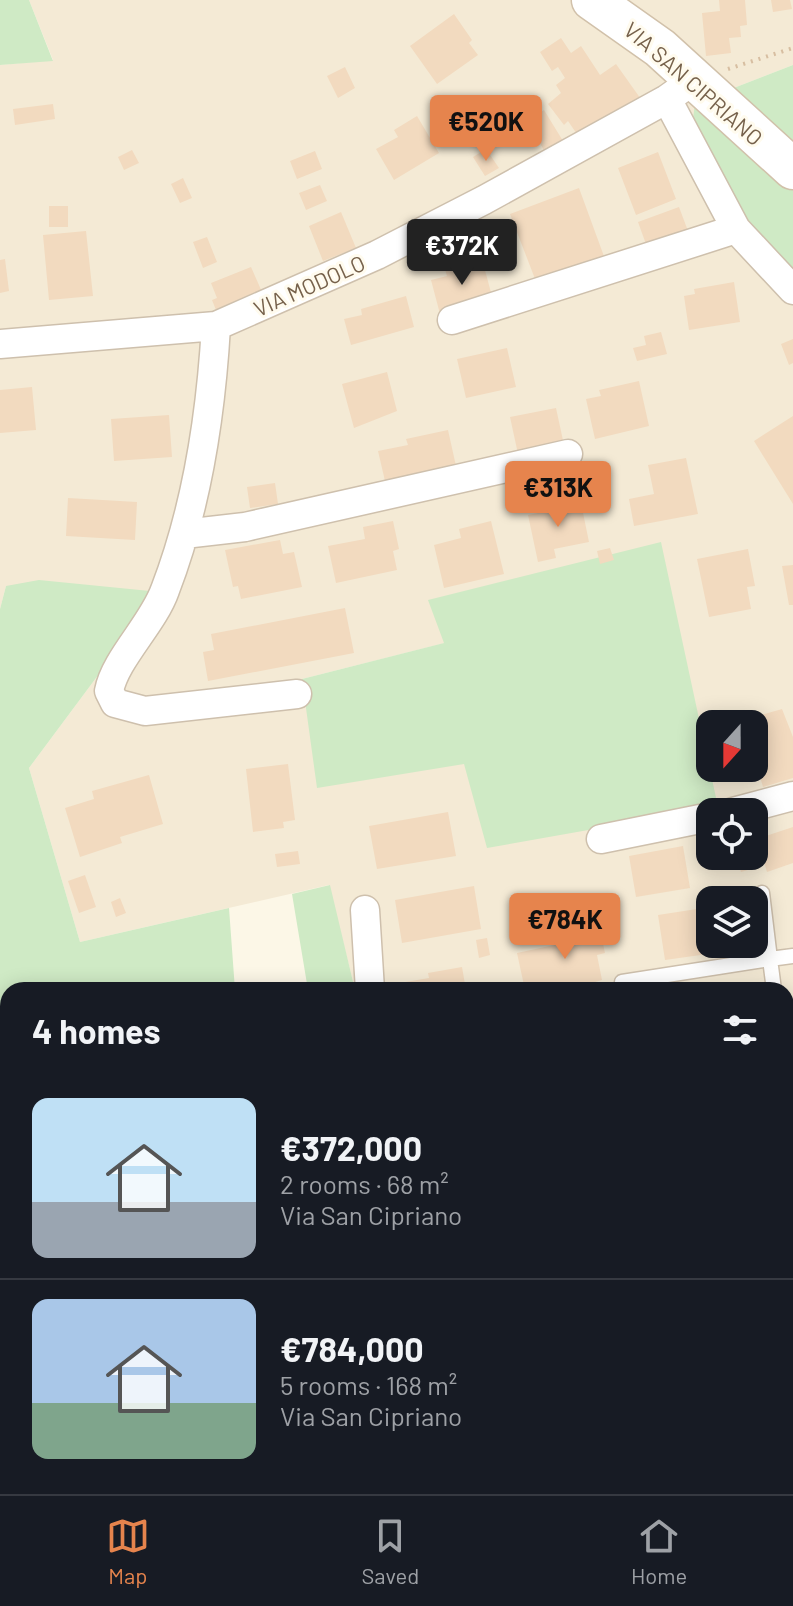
<!DOCTYPE html>
<html lang="en">
<head>
<meta charset="utf-8">
<style>
  body { margin:0; font-family:Barlow,sans-serif; background:#242831; color:#f1f3f6; height:100vh; display:flex; flex-direction:column; font-size:30px; white-space:nowrap }
  * { box-sizing:border-box; margin:0 }
  p { font-size:26px; color:#9ea1a6 }
  .icon { flex:none; width:44px; height:44px; fill:none; stroke:currentColor; stroke-width:2; stroke-linecap:round; stroke-linejoin:round }
  .map { position:relative; flex:1; overflow:hidden }
  .panel { position:absolute; left:0px; top:982px; width:794px; height:512px; display:flex; flex-direction:column; background:#171b24; border-radius:24px 24px 0 0; box-shadow:0 4px 20px #0003 }
  .panel>* { flex:none }
  .needle { width:52px; rotate:201deg }
  .controls { position:absolute; left:696px; top:710px; display:grid; gap:16px }
  .controls a { display:grid; place-items:center; width:72px; height:72px; border-radius:16px; background:#171b24; box-shadow:0 4px 20px #0003; font-size:40px }
  .price { position:absolute; translate:-50% -68px; padding:0 18px; border-radius:8px; background:#e6844d; color:#111; font-size:26px; line-height:52px; filter:drop-shadow(0 2px 4px #0008) }
  .price::after { content:''; position:absolute; left:50%; top:48px; width:24px; height:18px; margin-left:-12px; background:inherit; clip-path:polygon(0 0,100% 0,50% 100%) }
  .price.selected { background:#222; color:#fff }
  ul { padding:0; list-style:none }
  li { display:flex; align-items:center; gap:24px; height:200px; padding:0 32px }
  li+li { border-top:2px solid #363941 }
  li span { display:grid; place-items:center; flex:none; width:224px; height:160px; border-radius:16px; color:#555 }
  li>.icon { margin-inline-start:auto }
  span .icon { width:96px; height:96px; fill:#fffc; stroke-width:1 }
  li b { font-size:34px }
  h2 { display:flex; justify-content:space-between; align-items:center; height:96px; padding:0 32px; font-size:34px }
  .menu { display:flex; justify-content:space-around; align-items:center; height:112px; border-top:2px solid #363941; background:#171b24; font-size:22px; color:#9ea1a6 }
  .menu a { display:grid; justify-items:center; gap:4px }
  .menu .selected { color:#e6844d }
  .map>svg:first-child { display:block }
  .residential { fill:#f4ead5; fill-rule:evenodd }
  .green { fill:#cfeac5 }
  .building { fill:#f2dabf }
  .lines { fill:none; stroke-linecap:round; stroke-linejoin:round }
  .service-casing { stroke:#cec0ad; stroke-width:17 }
  .minor-casing { stroke:#cec0ad; stroke-width:31 }
  .secondary-casing { stroke:#d1c1aa; stroke-width:43 }
  .path { stroke:#d7bea1; stroke-width:4; stroke-dasharray:2 6; stroke-linecap:butt }
  .service { stroke:#fff; stroke-width:14 }
  .minor { stroke:#fff; stroke-width:28 }
  .secondary { stroke:#fff; stroke-width:40 }
  .labels { text-anchor:middle; dominant-baseline:central; stroke-width:6; stroke-linejoin:round; paint-order:stroke }
  .street-label { font-size:22px; fill:#76614b; stroke:#fffbee }
</style>
</head>
<body>
<div class="map">
<svg width="793" height="1494" viewBox="0 0 793 1494">
  <rect width="100%" height="100%" fill="#fcf7e7"/>
  <!-- residential -->
  <path class="residential" d="M29 0H793V65L695 103 793 276V1494H635V1486H786V990H355L329 885 80 942 29 768 160 592 6 586 0 609V65L53 60ZM429 601 718 807 464 764 302 679 445 643ZM710 724H754V768H710ZM710 812H754V856H710ZM710 900H754V944H710Z"/>
  <!-- green -->
  <path class="green" d="M0 0H29L53 61 0 65Z
    M793 65V276L759 242 692 127 695 103Z
    M661 542 718 807 487 848 464 764 317 788 302 679 444 643 428 600Z
    M39 580 160 592 29 768 80 942 229 908 235 990H8V1287L0 1290V609L6 586Z
    M330 885 355 990H308L292 894Z
    M510 1486H635V1494H511Z"/>
  <!-- building -->
  <path class="building" d="M719 0H745L747 25 740 26 741 37 729 38 731 53 706 56 702 13 720 11Z
    M771 0H790L792 9 773 12Z
    M454 14 472 40 469 43 478 55 437 84 410 46Z
    M561 38 571 53 581 46 600 75 616 64 643 102 583 143 568 121 564 125 548 104 561 93 556 85 565 78 558 67 552 71 540 52Z
    M345 67 355 88 338 98 327 76Z
    M53 104 55 119 15 125 13 109Z
    M544 110 563 141 545 152 527 121Z
    M417 116 439 153 394 180 376 149 398 137 394 130Z
    M486 149 499 168 485 176 473 157Z
    M132 150 139 163 124 170 118 157Z
    M315 151 322 169 297 179 290 161Z
    M658 152 676 199 636 215 618 168Z
    M183 178 192 198 180 203 171 184Z
    M320 185 327 201 306 210 299 193Z
    M579 188 605 259 537 284 510 214Z
    M49 206H68V227H49Z
    M679 207 688 231 647 247 638 222Z
    M341 212 356 248 323 261 309 226Z
    M86 231 93 296 49 300 43 235Z
    M207 237 217 262 203 268 193 242Z
    M5 259 9 291 0 293V260Z
    M482 259 493 300 440 314 431 280 447 276 445 269Z
    M251 267 262 292 216 310 212 300 217 298 211 283Z
    M734 282 740 322 689 330 684 296 695 294 694 289Z
    M406 296 414 327 351 345 344 319 362 315 361 309Z
    M661 332 667 354 637 361 633 348 646 345 644 336Z
    M793 339V363L789 365 781 344Z
    M507 348 516 387 466 398 457 359Z
    M387 372 397 411 354 428 342 384Z
    M639 381 649 426 595 439 586 399 601 396 599 390Z
    M32 387 36 430 0 433V390Z
    M556 408 564 445 518 454 510 417Z
    M169 415 172 457 114 461 111 419Z
    M793 416V504L754 441Z
    M448 430 456 466 385 481 378 451 408 445 406 439Z
    M686 458 698 514 634 526 629 499 654 494 648 465Z
    M275 483 278 504 250 508 247 487Z
    M68 498 137 502 135 540 66 536Z
    M580 498 589 542 554 549 556 558 538 562 528 515 553 510 551 504Z
    M393 521 399 549 393 551 397 570 336 583 328 546 365 539 363 527Z
    M491 521 504 574 444 588 434 545 461 538 459 529Z
    M280 540 283 554 294 552 302 587 241 599 238 586 233 587 225 550Z
    M610 548 614 560 600 564 597 551Z
    M748 549 755 586 747 587 751 609 709 617 697 559Z
    M793 565V605H789L782 566Z
    M345 608 354 653 208 681 203 652 214 650 211 634Z
    M782 709 793 737V778L763 787 754 756V724L733 723Z
    M288 764 295 820 283 822 284 828 253 832 246 769Z
    M149 775 163 824 120 837 122 843 80 857 65 808 94 799 92 791Z
    M448 812 456 856 377 869 369 826Z
    M793 827V863L767 872 757 839Z
    M755 844 761 866 741 872 736 856H754Z
    M683 846 690 888 636 897 629 856Z
    M298 851 300 864 277 867 275 854Z
    M85 875 96 907 79 913 68 881Z
    M474 886 481 929 402 943 395 900Z
    M120 898 126 913 116 917 111 902Z
    M710 907V944H728L729 951 665 960 658 915Z
    M598 920 605 953 597 955 602 980 568 990H525L517 953 573 941 570 926Z
    M487 938 490 955 479 958 476 940Z
    M462 967 466 990H383L382 986 429 978 428 973Z
    M793 1314V1362H792L786 1339V1316Z
    M667 1486H711V1494H667Z"/>
  <g class="lines">
    <!-- service casing -->
    <g class="service-casing">
      <path id="service" d="M622 982 770 959 762 893
        M774 990 770 959 793 956"/>
    </g>
    <!-- minor casing -->
    <g class="minor-casing">
      <path id="minor" d="M667 99 736 229 793 290
        M452 320 736 229
        M216 326C211 414 197 507 165 590 153 624 115 659 109 691L115 703 145 711 297 694
        M0 344 216 326 377 255 484 200 667 99 695 79
        M184 534 245 527 568 454
        M733 812 793 796
        M601 839 710 817
        M365 910 370 990
        M786 1070 793 1069
        M786 1403H793"/>
    </g>
    <!-- secondary casing -->
    <g class="secondary-casing">
      <path id="secondary" d="M592 0 660 48 793 169"/>
    </g>
    <!-- path -->
    <path class="path" d="M728 69 793 48"/>
    <!-- service -->
    <use href="#service" class="service"/>
    <!-- minor -->
    <use href="#minor" class="minor"/>
    <!-- secondary -->
    <use href="#secondary" class="secondary"/>
  </g>
  <g class="labels">
    <!-- street labels -->
    <g class="street-label">
      <text transform="translate(694 83) rotate(41)">VIA SAN CIPRIANO</text>
      <text transform="translate(309 285) rotate(-24)">VIA MODOLO</text>
    </g>
  </g>
</svg>
<div class="controls">
<a><svg class="needle" viewBox="-14 -14 28 28"><path d="M0-13l5 13h-10z" fill="#e53935"/><path d="M0 13l5-13h-10z" fill="#9ea1a6"/></svg></a>
<a><svg class="icon" aria-label="locate" viewBox="0 0 24 24"><circle cx="12" cy="12" r="6"/><path d="M12 2v4M12 18v4M2 12h4M18 12h4"/></svg></a>
<a><svg class="icon" aria-label="layers" viewBox="0 0 24 24"><path d="M12 4l9 5-9 5-9-5zM3 14l9 5 9-5"/></svg></a>
</div>
<b class="price" style="left:486px;top:163px">€520K</b>
<b class="price selected" style="left:462px;top:287px">€372K</b>
<b class="price" style="left:558px;top:529px">€313K</b>
<b class="price" style="left:565px;top:961px">€784K</b>
<section class="panel">
<h2>4 homes<svg class="icon" aria-label="filters" viewBox="0 0 24 24"><path d="M4 7h16M4 17h16"/><circle cx="9" cy="7" r="2"/><circle cx="15" cy="17" r="2"/></svg></h2>
<ul>
<li><span style="background:linear-gradient(#bfe0f5 65%,#9aa5b1 0)"><svg class="icon" aria-label="home" viewBox="0 0 24 24"><path d="M3 11l9-7 9 7M6 9v11h12V9"/></svg></span><div><b>€372,000</b><p>2 rooms · 68 m²</p><p>Via San Cipriano</p></div></li>
<li><span style="background:linear-gradient(#a9c7e8 65%,#7fa58c 0)"><svg class="icon" aria-label="home" viewBox="0 0 24 24"><path d="M3 11l9-7 9 7M6 9v11h12V9"/></svg></span><div><b>€784,000</b><p>5 rooms · 168 m²</p><p>Via San Cipriano</p></div></li>
</ul>
</section>
</div>
<nav class="menu">
<a class="selected"><svg class="icon" aria-label="map" viewBox="0 0 24 24"><path d="M3 6l6-2 6 2 6-2v14l-6 2-6-2-6 2zM9 4v14M15 6v14"/></svg>Map</a>
<a><svg class="icon" aria-label="saved" viewBox="0 0 24 24"><path d="M7 4h10v16l-5-4-5 4z"/></svg>Saved</a>
<a><svg class="icon" aria-label="home" viewBox="0 0 24 24"><path d="M3 11l9-7 9 7M6 9v11h12V9"/></svg>Home</a>
</nav>
</body>
</html>
